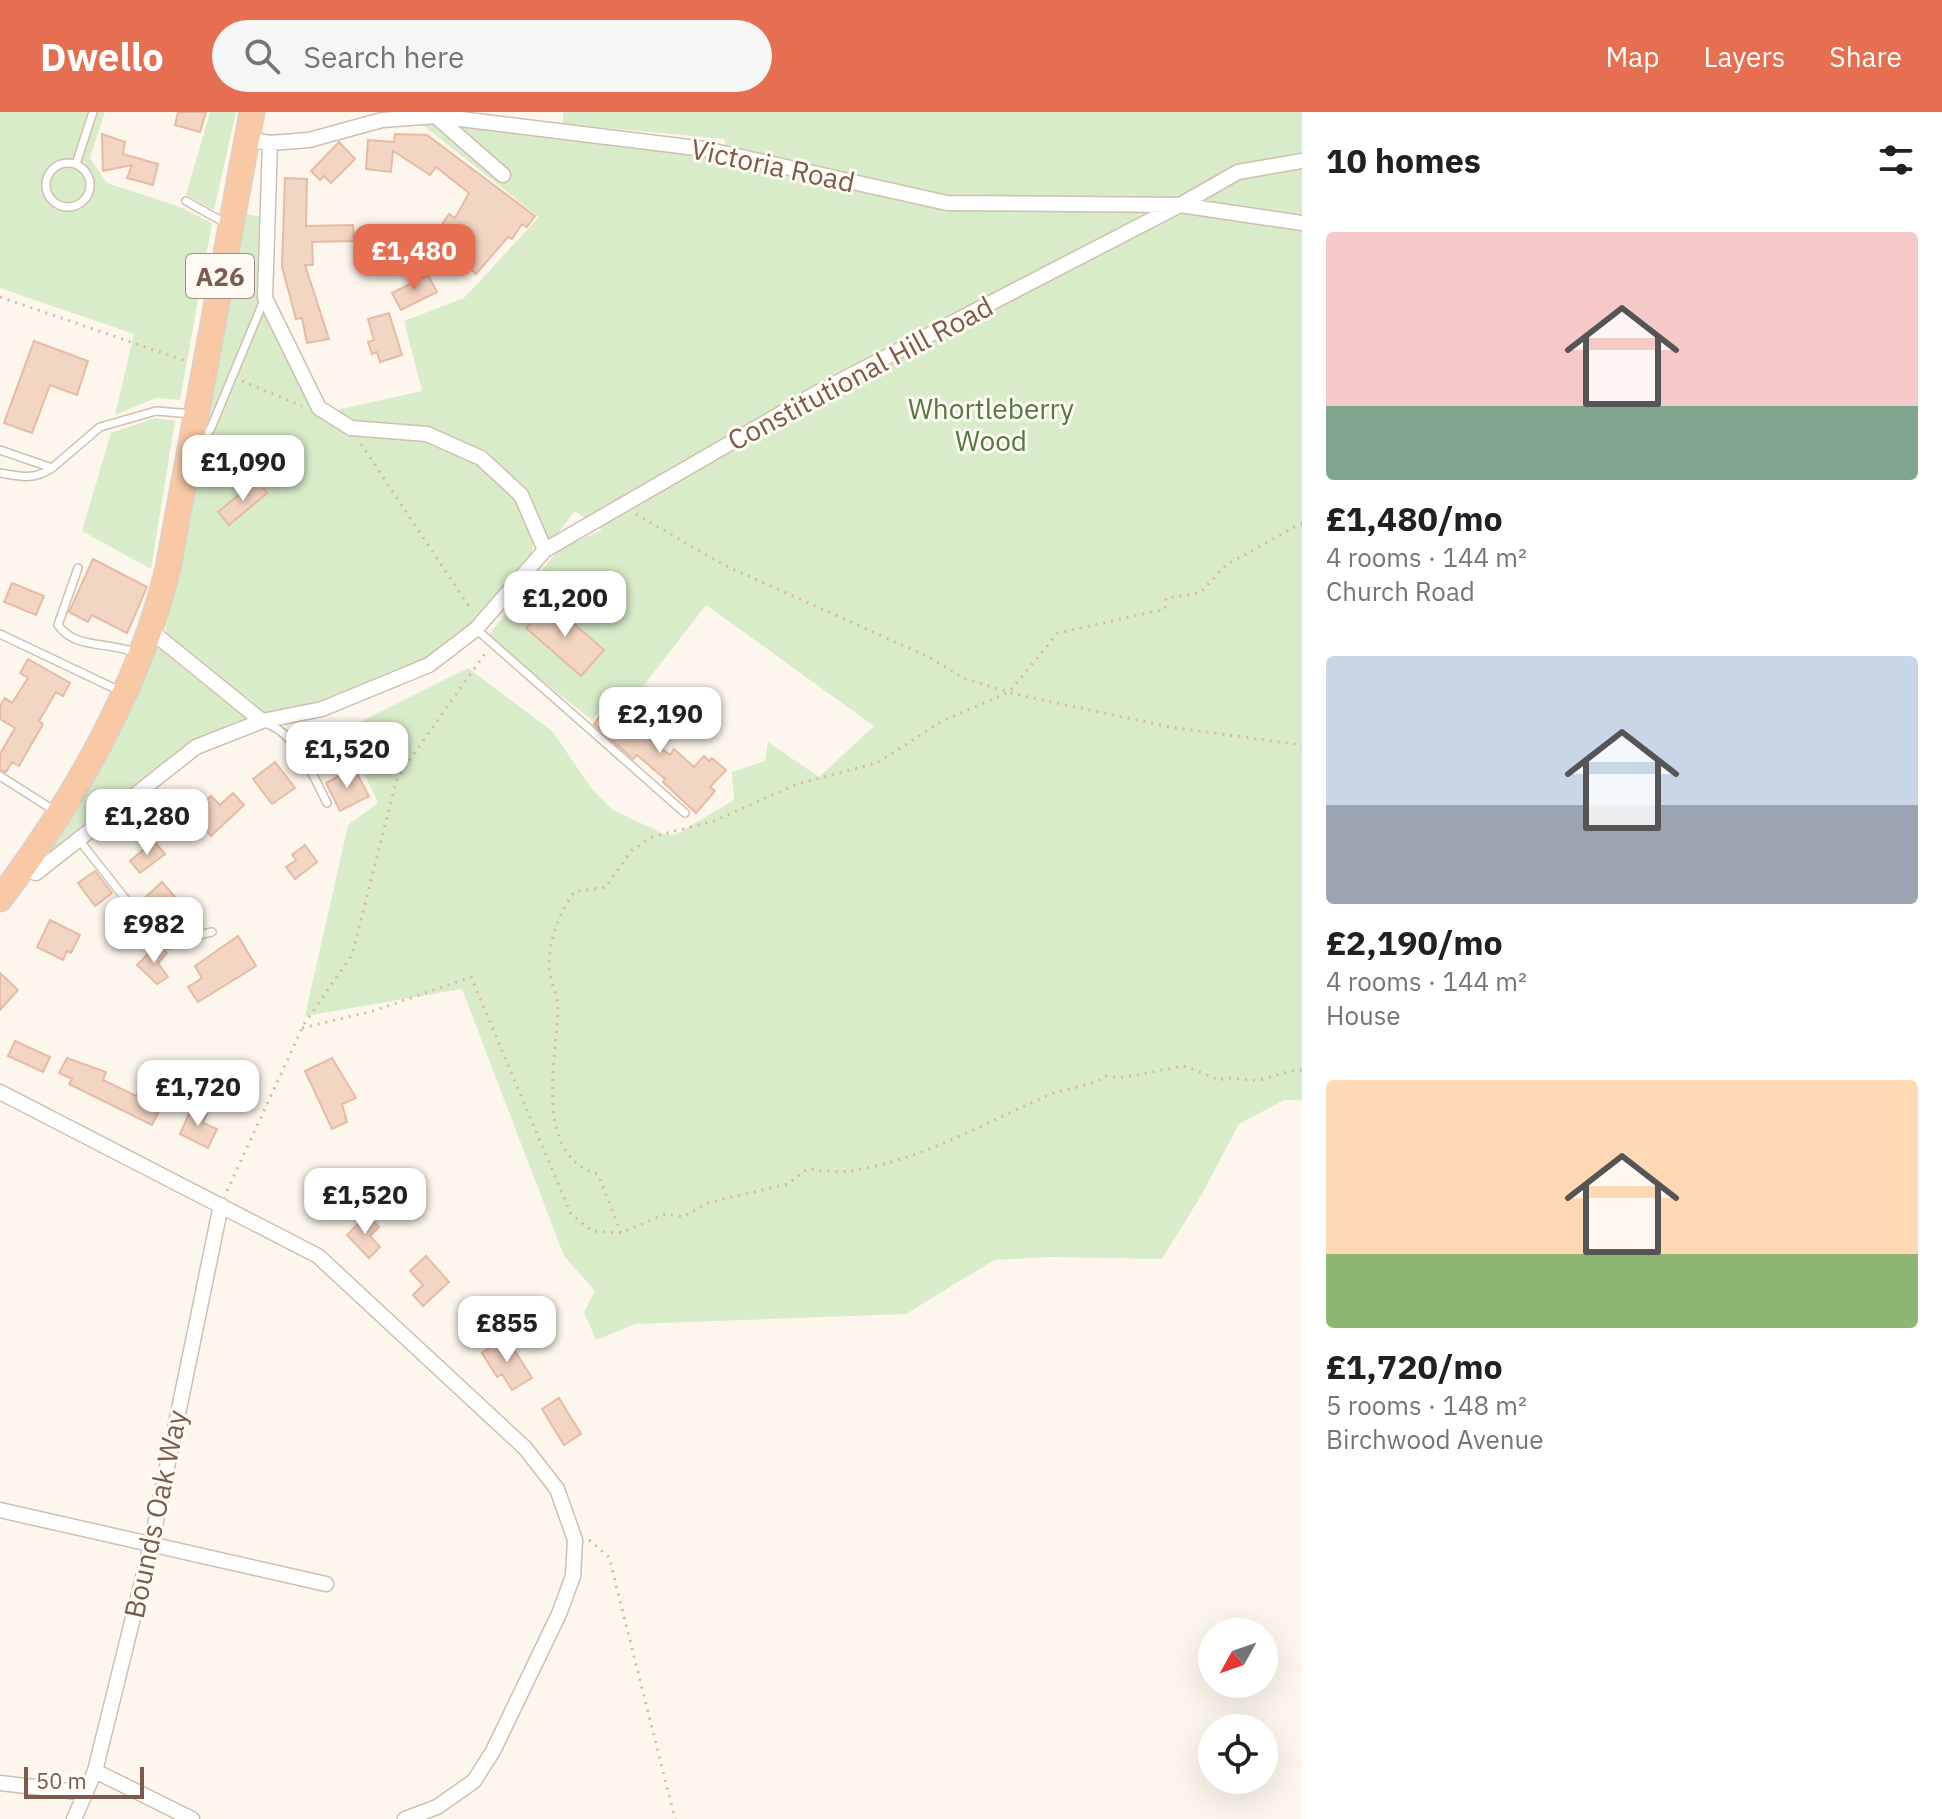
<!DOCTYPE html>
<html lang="en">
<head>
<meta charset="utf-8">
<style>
  body { margin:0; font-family:"IBM Plex Sans",sans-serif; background:#f6f6f6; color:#202124; height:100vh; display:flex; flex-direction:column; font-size:30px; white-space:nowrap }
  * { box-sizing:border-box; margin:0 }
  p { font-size:26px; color:#757577 }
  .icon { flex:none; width:44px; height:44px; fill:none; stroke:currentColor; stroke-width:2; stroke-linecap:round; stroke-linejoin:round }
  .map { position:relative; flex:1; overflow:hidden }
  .drawer { display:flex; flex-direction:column; background:#fff; width:640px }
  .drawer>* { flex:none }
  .needle { width:52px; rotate:230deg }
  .tools { position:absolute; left:1198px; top:1506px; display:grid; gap:16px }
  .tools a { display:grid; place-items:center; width:80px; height:80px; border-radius:50%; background:#fff; box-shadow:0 8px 32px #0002; font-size:40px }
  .scale { position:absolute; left:24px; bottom:20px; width:120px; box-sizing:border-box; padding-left:8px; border:4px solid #7a5c4d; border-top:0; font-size:22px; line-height:28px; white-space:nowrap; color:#7a5c4d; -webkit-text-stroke:6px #fffaf3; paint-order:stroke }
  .price { position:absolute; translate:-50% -68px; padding:0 18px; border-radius:16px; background:#fff; color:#222; font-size:26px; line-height:52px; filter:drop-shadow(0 2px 4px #0008) }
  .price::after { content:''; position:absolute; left:50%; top:48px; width:24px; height:18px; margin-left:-12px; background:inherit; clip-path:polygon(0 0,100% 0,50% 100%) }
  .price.current { background:#e76f51; color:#fff }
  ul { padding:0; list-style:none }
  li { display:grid; align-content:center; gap:16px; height:424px; padding:0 24px }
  li span { display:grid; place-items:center; height:248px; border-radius:8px; color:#555 }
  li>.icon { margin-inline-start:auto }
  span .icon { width:144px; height:144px; fill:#fffc; stroke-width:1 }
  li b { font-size:34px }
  h2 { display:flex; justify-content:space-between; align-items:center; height:96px; padding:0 24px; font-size:34px }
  header { display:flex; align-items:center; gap:48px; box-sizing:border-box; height:112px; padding:0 40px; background:#e76f51; color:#fff }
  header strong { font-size:38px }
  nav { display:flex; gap:44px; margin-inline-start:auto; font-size:28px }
  .search { width:560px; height:72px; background:#f6f6f6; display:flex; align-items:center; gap:20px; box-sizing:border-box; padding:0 28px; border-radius:44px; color:#757577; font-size:30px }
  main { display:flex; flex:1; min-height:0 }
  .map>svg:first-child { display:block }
  .green { fill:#d8ecc9; fill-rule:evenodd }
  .building { fill:#f3d5c3; stroke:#e6bba3; stroke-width:2 }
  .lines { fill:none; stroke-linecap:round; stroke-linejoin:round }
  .service-casing { stroke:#d1beb0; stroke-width:10 }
  .minor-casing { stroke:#d1beb0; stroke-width:17 }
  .trunk-casing { stroke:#dad1cd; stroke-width:27 }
  .path { stroke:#d9b8a5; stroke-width:3; stroke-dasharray:2 6; stroke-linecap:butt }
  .service { stroke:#fff; stroke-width:7 }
  .minor { stroke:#fff; stroke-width:14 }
  .trunk { stroke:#f9c8a4; stroke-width:24 }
  .labels { text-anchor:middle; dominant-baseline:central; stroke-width:6; stroke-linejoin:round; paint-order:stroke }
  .shield { fill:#fffaf3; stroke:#a28b7f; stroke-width:2 }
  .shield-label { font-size:26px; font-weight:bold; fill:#7a5c4d }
  .street-label { font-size:28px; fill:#7a5c4d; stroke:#fffaf3 }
  .park-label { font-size:28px; fill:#537a41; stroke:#fffaf3 }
</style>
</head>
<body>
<header>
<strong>Dwello</strong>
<div class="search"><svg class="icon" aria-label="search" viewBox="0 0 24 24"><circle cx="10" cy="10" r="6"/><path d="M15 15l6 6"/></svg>Search here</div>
<nav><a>Map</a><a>Layers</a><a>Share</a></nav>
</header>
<main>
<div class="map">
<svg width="1302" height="1707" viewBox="0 0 1302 1707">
  <rect width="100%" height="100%" fill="#fdf6ec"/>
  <!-- green -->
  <path class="green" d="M0 0H105L90 46 107 71 180 95 212 111 180 288 156 286 115 303 134 222 0 176Z
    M210 0H236L214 98 186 83Z
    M563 0H1302V988H1284L1239 1012 1202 1082 1162 1147 1051 1145 994 1148 906 1202 635 1212 596 1228 584 1200 595 1179 564 1144 462 877 305 904 348 713 378 691 344 618 468 556 552 619 592 677 613 698 666 723 677 722 734 688 732 660 765 649 768 630 819 665 874 614 706 493 627 595 611 585 592 608 487 525 559 437 602 418 575 399 545 438 521 383 481 346 425 322 351 316 323 301 422 279 404 209 464 186 539 105 414 6 724 44 725 27 563 12ZM549 490 603 538 580 564 527 517Z
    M243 101 261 105 260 182 321 304 358 321 425 329 478 349 523 393 534 420 532 441 477 507 438 543 331 588 238 609 197 628 118 685 40 748 103 645 165 519 179 458Z
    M155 306 175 309 151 457 82 419 111 321Z"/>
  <!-- building -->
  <path class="building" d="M178 0H206L200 20 175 13Z
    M102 22 125 30 123 42 158 52 153 73 127 66 132 53 103 59Z
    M395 22 427 23 535 104 527 115 522 112 512 127 508 125 476 162 459 147 469 135 439 117 449 102 455 106 469 81 436 55 430 63 393 39 391 60 366 57 368 28 394 30Z
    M339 30 355 47 331 71 324 64 320 68 311 59Z
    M285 66 307 67 306 114 353 113 354 129 312 130 313 153H305L329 227 307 231 302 206 296 207 282 155Z
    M428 163 437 180 401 198 392 181Z
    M389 201 402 243 380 250 377 240 372 242 368 230 374 228 368 207Z
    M34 229 88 249 77 283 50 273 32 321 4 311Z
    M257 368 267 381 229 413 218 400Z
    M93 447 147 475 127 521 92 503 88 510 69 500Z
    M12 471 44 484 36 503 4 490Z
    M549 490 604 538 581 564 526 516Z
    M28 547 70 571 63 584 56 580 39 609 43 612 19 654 12 650 6 660 0 658V642L15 616 0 607V594L5 586 12 591 28 566 20 561Z
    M611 588 632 604 642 592 652 601 648 606 659 616 650 627 670 643 674 637 694 655 704 644 709 649 712 646 726 658 710 675 715 679 696 701 663 670 665 667 637 643 633 647 594 612Z
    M275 650 295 676 272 692 253 667Z
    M354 656 369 684 340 699 326 671Z
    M233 681 244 693 211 724 202 713 194 719 184 708 211 684 220 693Z
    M154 729 165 742 140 761 130 749Z
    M305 733 317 750 295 767 286 755 296 748 292 743Z
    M95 759 112 781 95 794 78 771Z
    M162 770 175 785 152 806 139 791Z
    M50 808 80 823 71 841 67 839 63 848 37 835Z
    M238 824 256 854 198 890 188 875 202 866 195 854Z
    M158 832 167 841 158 851 168 865 157 872 137 853Z
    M0 861 18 878 0 898Z
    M15 929 50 945 43 960 8 944Z
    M67 946 106 960 103 968 136 984 141 975 165 987 152 1013 69 972 72 967 59 961Z
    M332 946 356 986 342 992 347 1010 332 1017 305 959Z
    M192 995 207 1002 203 1011 217 1017 208 1036 180 1022Z
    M367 1103 379 1115 370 1124 380 1135 369 1146 347 1123Z
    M426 1144 449 1170 423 1194 413 1183 423 1173 410 1159Z
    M506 1225 532 1266 512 1278 502 1262 497 1265 482 1241Z
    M559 1286 581 1322 564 1333 542 1297Z"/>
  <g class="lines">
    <!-- service casing -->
    <g class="service-casing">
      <path id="service" d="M46 73a22 22 0 1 1 44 0a22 22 0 1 1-44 0Z
        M76 52 93 0
        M186 89 227 112
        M197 329H203L211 316 264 188
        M0 338 52 356 100 315 156 299 193 302
        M0 361C20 365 35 368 52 356
        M78 456 58 513C75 538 110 529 136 541
        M476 517 685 701
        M0 522 122 580
        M268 612C298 624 313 664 327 691
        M0 664 55 699
        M79 728 146 813 168 833C184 833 196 822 212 820"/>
    </g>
    <!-- minor casing -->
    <g class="minor-casing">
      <path id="minor" d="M439 7 503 63
        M246 27 270 31 309 28 382 8 436 4 705 37 947 91 1180 93 1302 111
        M270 31 265 186 319 296 351 316 427 322 481 346 521 383 545 438
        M151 519 262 609
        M23 757 36 761 196 635 262 609 322 597 429 553 476 517 545 438 815 282 1180 93 1238 60 1302 49
        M0 980 318 1144 525 1336 557 1377 575 1428 573 1464 559 1502 493 1639 474 1669 437 1695 405 1707
        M0 1398 326 1472
        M95 1659 192 1707
        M0 1671 86 1681
        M74 1707 95 1659 151 1433 221 1093"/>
    </g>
    <!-- trunk casing -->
    <g class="trunk-casing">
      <path id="trunk" d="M0 787C73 690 140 574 168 456L252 0"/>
    </g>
    <!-- path -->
    <path class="path" d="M0 185 186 249
      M242 269 302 294
      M361 332 472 499
      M636 402 726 454 929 545 963 566 1019 583 1170 615 1302 633
      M302 916 373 899 471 865 571 1102 592 1119 621 1121 665 1102 683 1105 707 1091 788 1072 807 1057C821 1058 836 1061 850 1059 920 1049 984 1011 1049 983 1068 975 1089 976 1106 964L1120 966 1184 954 1219 968C1235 963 1250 971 1264 967 1278 963 1286 959 1302 958
      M227 1079 304 912 352 843 397 666 486 540
      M621 1121 598 1062C532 1044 557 946 558 896 558 882 549 868 549 854 549 827 559 802 574 780L606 775 631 739 652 725 714 709 797 672 877 651 942 609 1009 580 1058 521 1165 497 1166 486 1200 481 1226 453 1302 411
      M589 1428 609 1445 675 1707"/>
    <!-- service -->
    <use href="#service" class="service"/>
    <!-- minor -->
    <use href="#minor" class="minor"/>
    <!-- trunk -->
    <use href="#trunk" class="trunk"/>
  </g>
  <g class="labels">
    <!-- shield labels -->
    <rect class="shield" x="186" y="142" width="68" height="44" rx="6"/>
    <g class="shield-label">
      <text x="220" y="164">A26</text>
    </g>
    <!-- street labels -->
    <g class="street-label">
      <text transform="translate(773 53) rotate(12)">Victoria Road</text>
      <text transform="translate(860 261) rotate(-28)">Constitutional Hill Road</text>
      <text transform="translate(155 1402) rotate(-78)">Bounds Oak Way</text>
    </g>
    <!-- park labels -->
    <g class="park-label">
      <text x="991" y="296">Whortleberry<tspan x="991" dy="32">Wood</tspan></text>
    </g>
  </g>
</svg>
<div class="tools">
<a><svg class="needle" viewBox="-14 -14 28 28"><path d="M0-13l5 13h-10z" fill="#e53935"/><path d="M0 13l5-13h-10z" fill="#757577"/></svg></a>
<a><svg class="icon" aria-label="locate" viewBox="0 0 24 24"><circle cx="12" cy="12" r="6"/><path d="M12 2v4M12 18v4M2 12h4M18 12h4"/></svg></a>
</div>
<div class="scale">50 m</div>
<b class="price current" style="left:414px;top:180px">£1,480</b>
<b class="price" style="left:243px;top:391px">£1,090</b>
<b class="price" style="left:565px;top:527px">£1,200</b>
<b class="price" style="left:660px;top:643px">£2,190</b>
<b class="price" style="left:347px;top:678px">£1,520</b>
<b class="price" style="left:147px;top:745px">£1,280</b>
<b class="price" style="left:154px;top:853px">£982</b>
<b class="price" style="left:198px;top:1016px">£1,720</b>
<b class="price" style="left:365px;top:1124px">£1,520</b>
<b class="price" style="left:507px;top:1252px">£855</b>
</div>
<section class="drawer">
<h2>10 homes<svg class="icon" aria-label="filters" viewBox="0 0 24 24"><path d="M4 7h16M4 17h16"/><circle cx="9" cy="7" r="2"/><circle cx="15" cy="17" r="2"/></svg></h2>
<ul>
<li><span style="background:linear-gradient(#f6c9c9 70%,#7fa58c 0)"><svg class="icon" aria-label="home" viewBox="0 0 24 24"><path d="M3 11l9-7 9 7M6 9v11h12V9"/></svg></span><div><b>£1,480/mo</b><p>4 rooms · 144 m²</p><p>Church Road</p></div></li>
<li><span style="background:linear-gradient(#c9d6e8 60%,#9aa5b1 0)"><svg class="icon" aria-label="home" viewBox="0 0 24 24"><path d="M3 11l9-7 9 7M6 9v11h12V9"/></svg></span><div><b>£2,190/mo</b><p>4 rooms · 144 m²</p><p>House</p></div></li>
<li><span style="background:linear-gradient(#ffd9b3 70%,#8fb573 0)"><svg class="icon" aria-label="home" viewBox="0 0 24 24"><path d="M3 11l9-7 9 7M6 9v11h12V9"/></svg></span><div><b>£1,720/mo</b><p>5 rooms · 148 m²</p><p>Birchwood Avenue</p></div></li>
</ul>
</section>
</main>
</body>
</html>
